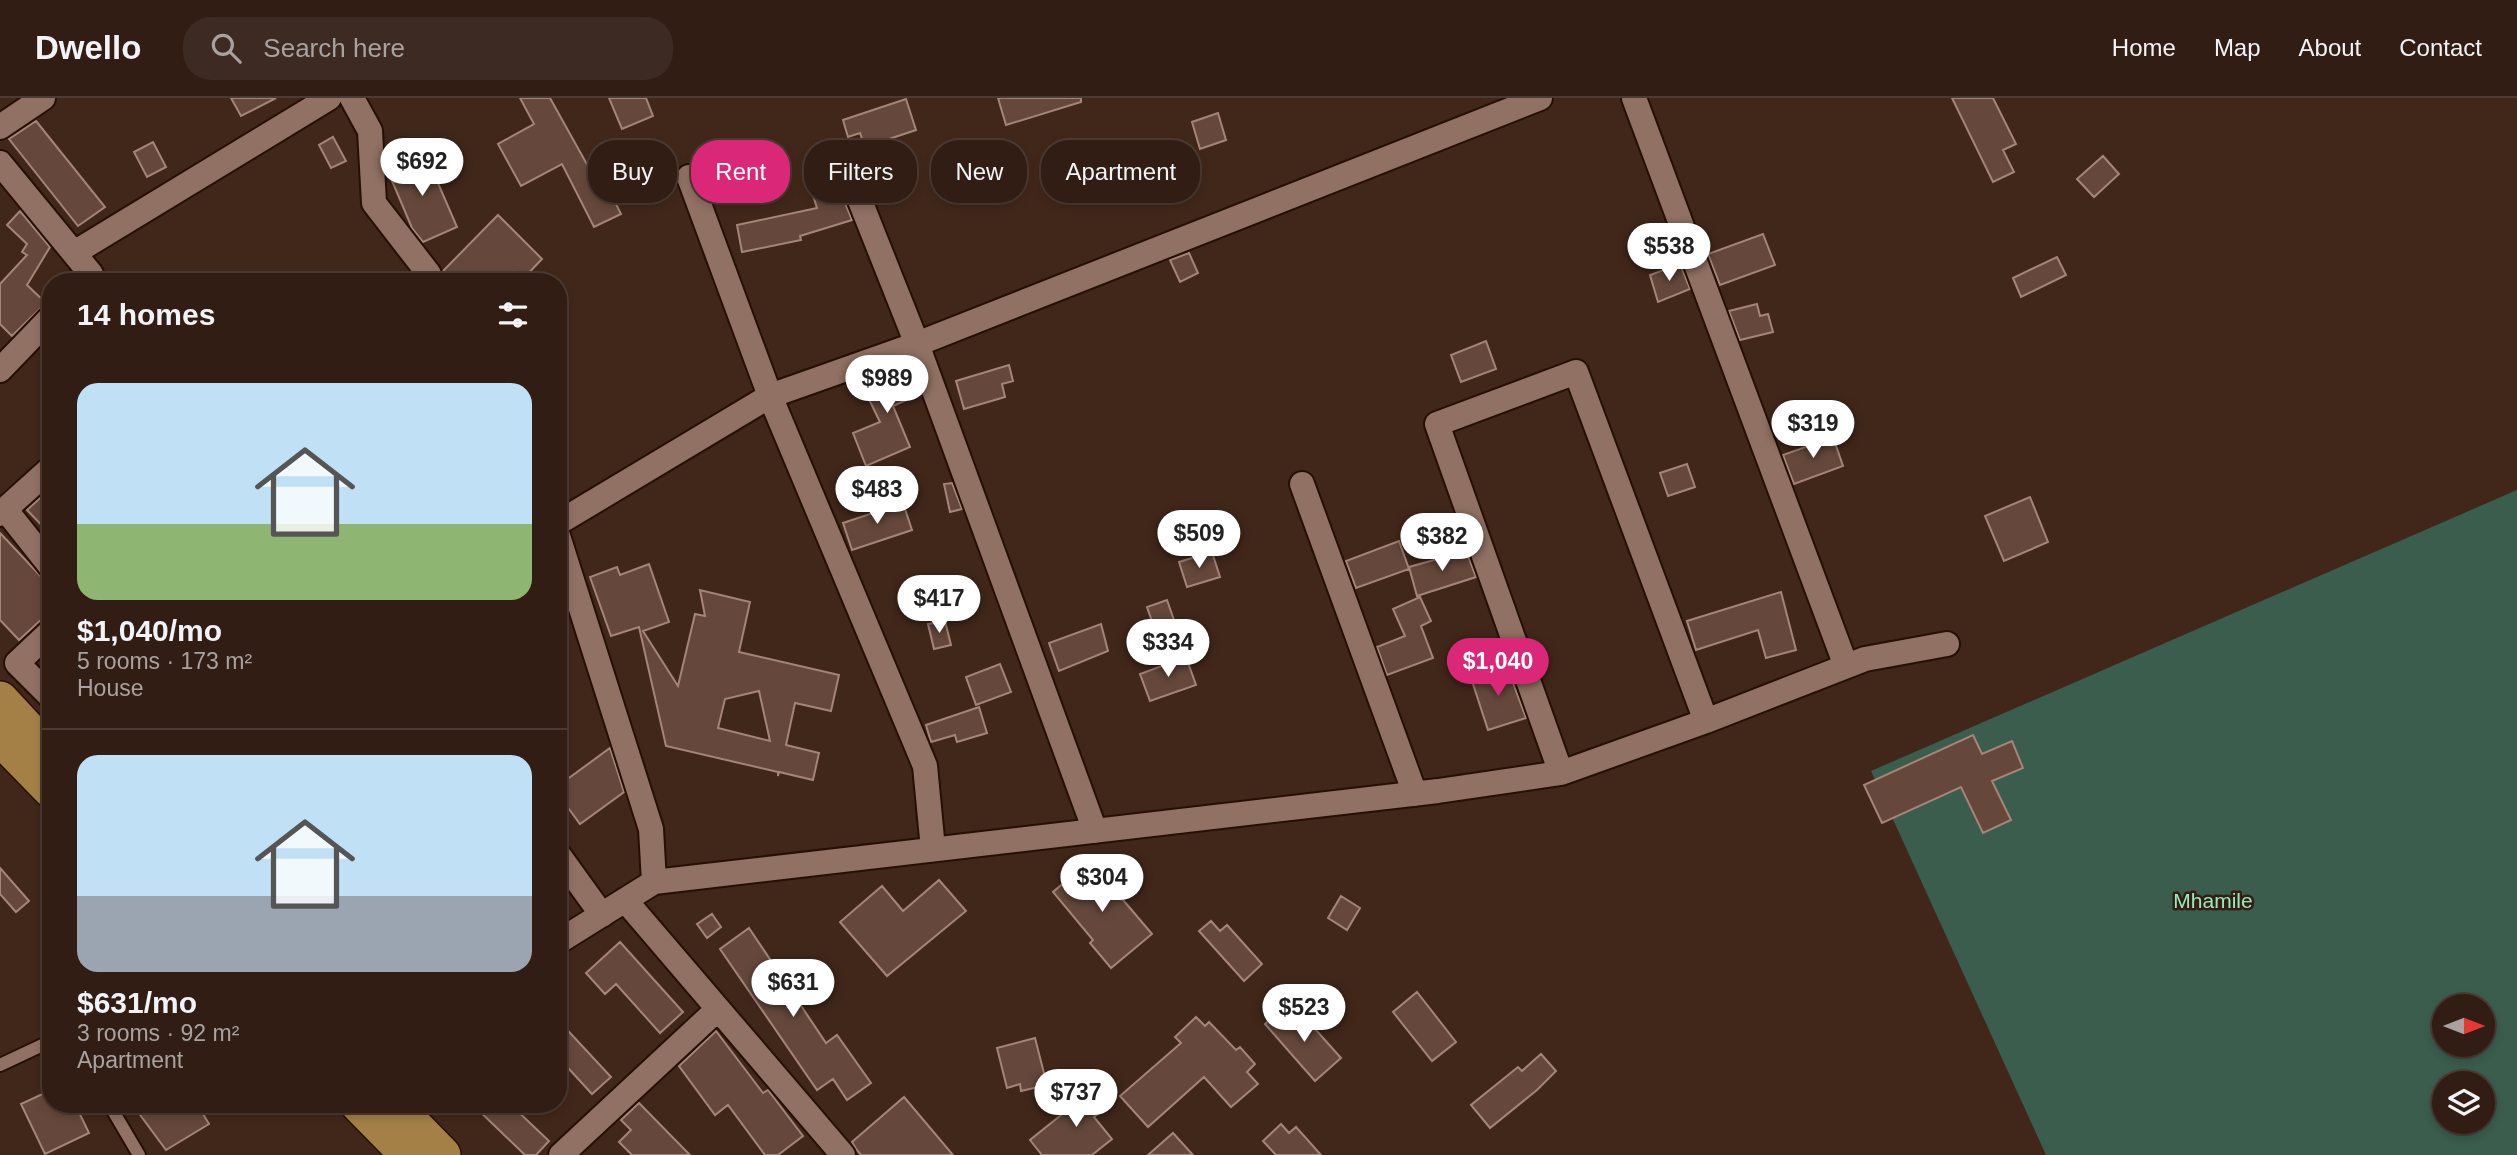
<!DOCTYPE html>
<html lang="en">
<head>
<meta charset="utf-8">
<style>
  body { margin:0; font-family:Arial,sans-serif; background:#3d2a22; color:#f1f3f6; height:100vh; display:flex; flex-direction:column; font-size:26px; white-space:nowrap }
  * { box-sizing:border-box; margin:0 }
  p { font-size:23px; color:#a8a2a0 }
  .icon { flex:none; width:38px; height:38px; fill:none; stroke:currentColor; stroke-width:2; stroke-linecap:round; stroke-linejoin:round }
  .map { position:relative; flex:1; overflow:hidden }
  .side { position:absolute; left:42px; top:175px; width:525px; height:840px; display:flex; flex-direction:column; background:#311d14; border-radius:28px; box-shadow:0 4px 10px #0003,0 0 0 2px #4c3b34 }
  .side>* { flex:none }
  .guide { position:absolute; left:588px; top:42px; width:665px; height:63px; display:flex; gap:14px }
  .needle { width:46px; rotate:90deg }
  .tools { position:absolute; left:2432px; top:896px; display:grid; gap:14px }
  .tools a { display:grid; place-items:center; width:63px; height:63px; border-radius:50%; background:#311d14; box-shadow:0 4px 10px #0003,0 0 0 2px #4c3b34; font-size:35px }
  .price { position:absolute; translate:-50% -60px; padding:0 16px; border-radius:24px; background:#fff; color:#222; font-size:23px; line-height:46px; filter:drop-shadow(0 2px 4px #0008) }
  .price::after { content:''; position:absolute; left:50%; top:42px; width:21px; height:16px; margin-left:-10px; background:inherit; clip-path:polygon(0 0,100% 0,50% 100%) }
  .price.active { background:#db2777; color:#fff }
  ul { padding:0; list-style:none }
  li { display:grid; align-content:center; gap:14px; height:371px; padding:0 35px }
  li+li { border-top:2px solid #4c3b34 }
  li span { display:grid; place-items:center; height:217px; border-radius:21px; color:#555 }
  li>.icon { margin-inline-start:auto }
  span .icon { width:126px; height:126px; fill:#fffc; stroke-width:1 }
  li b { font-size:30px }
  h2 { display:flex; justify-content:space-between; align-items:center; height:84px; padding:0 35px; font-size:30px }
  .tag { padding:0 24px; border-radius:28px; background:#311d14; box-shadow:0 4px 10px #0003,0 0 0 2px #4c3b34; font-size:24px; line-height:63px }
  .tag.active { background:#db2777; color:#fff }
  header { display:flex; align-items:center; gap:42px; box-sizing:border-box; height:98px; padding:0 35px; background:#311d14; border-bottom:2px solid #4c3b34 }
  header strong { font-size:33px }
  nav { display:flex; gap:38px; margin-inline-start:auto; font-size:24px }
  .search { width:490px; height:63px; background:#3d2a22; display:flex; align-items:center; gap:18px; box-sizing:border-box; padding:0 24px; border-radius:28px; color:#a8a2a0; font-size:26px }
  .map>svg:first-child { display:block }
  .green { fill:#3a5d4d; fill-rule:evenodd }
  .building { fill:#65483b; stroke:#a58577; stroke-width:2; fill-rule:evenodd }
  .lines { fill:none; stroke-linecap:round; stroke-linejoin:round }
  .lane-casing { stroke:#260f04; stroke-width:16 }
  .street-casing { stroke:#260f04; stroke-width:28 }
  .primary-casing { stroke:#260f04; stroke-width:40 }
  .lane { stroke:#907163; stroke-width:12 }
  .street { stroke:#907163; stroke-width:24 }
  .primary { stroke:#a48046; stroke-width:37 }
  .labels { text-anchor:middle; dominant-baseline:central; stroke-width:5; stroke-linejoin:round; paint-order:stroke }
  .park-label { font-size:21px; fill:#95eac2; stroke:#361d11 }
</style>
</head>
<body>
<header>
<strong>Dwello</strong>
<div class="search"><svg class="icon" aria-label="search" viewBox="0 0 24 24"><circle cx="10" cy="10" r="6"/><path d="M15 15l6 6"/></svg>Search here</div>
<nav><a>Home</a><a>Map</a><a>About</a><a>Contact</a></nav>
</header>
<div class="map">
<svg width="2517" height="1057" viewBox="0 0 2517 1057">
  <rect width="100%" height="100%" fill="#41271a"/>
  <!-- green -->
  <path class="green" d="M2517 392V1057H2046L1871 673ZM2445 908H2483V947H2445ZM2445 985H2483V1024H2445Z"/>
  <!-- building -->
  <path class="building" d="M231 0H276L241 18Z
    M520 0H550L594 79 601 76 621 116 594 129 562 66 521 88 498 46 534 26Z
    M609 0H646L653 18 622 31Z
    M998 0H1081V4L1006 27Z
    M1952 0H1993L2016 46 2003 52 2014 74 1993 84Z
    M906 1 916 32 865 49 860 35 848 39 843 22Z
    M1218 15 1226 42 1200 51 1192 24Z
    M36 23 105 109 78 128 9 41Z
    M333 39 346 63 331 70 319 47Z
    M153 44 166 69 147 79 134 54Z
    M425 55 457 129 423 144 412 130 387 71Z
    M2103 58 2119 76 2094 99 2077 81Z
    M835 60 841 77 839 90 852 122 800 138 801 142 742 154 737 127 817 110 804 70Z
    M20 113 50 149 27 187 46 205 12 238 0 226V186L27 157 22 154 27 146 7 127Z
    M498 117 542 161 522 182 514 174 504 184H441L443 173Z
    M1763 136 1775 167 1720 187 1708 156Z
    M1189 155 1198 175 1180 184 1170 162Z
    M2057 159 2066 177 2021 199 2013 180Z
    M1680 166 1690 191 1658 204 1650 177Z
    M1757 206 1760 218 1768 216 1773 234 1740 242 1729 213Z
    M1486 243 1496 271 1461 284 1451 257Z
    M908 265 920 296 893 308 910 349 866 368 853 335 880 324 865 293 879 286 875 277Z
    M1009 267 1013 283 1002 286 1005 299 964 311 956 283Z
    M1833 339 1843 368 1794 386 1783 357Z
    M1687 366 1695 389 1668 398 1660 375Z
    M952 385 962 411 950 414 944 386Z
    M51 390V437L27 412Z
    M2030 399 2048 444 2004 463 1985 418Z
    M903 405 912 432 852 452 843 425Z
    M0 435 51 489V519L41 522 19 542 0 522Z
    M1399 443 1409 471 1356 490 1346 463Z
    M1466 453 1476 479 1417 498 1409 469Z
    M1212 454 1220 479 1187 489 1179 464Z
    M649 466 669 524 643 533 678 588 695 516 705 518 700 492 750 504 739 554 839 577 831 613 795 605 786 647 819 655 813 682 779 674 778 678V674L666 648 639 529 611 538 590 479 617 469 620 477ZM759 593 770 643 718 630 725 601Z
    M1781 494 1796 552 1766 560 1758 532 1696 552 1687 523Z
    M1420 499 1431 523 1421 528 1433 560 1387 577 1377 549 1405 538 1393 511Z
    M1167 502 1176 528 1156 535 1147 509Z
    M945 523 951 547 934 551 928 526Z
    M1101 526 1108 553 1059 573 1049 545Z
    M1186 559 1196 587 1150 603 1140 576Z
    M1000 566 1011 594 976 607 966 579Z
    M1506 566 1526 620 1488 632 1471 580 1501 570 1500 568Z
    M979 609 987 635 957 644 955 637 931 644 926 627Z
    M1973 637 1982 656 2012 643 2023 670 1992 683 2011 722 1983 735 1961 689 1882 725 1864 687Z
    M610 650 624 694 580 726 558 696V688Z
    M1090 763 1152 836 1111 870 1090 845 1093 842 1053 794Z
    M0 770 29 803 16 814 0 796Z
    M939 782 966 813 887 878 840 824 882 788 903 813Z
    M1341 798 1360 810 1347 832 1328 820Z
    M712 816 721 829 707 840 697 826Z
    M1211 823 1220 833 1227 827 1262 866 1244 883 1199 833Z
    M749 830 826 945 837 937 871 985 847 1002 833 981 817 992 720 851Z
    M620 844 683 914 660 935 616 886 605 896 586 875Z
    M1417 894 1456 944 1432 963 1393 914Z
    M1299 913 1341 960 1315 983 1265 926 1277 915 1286 924Z
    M1196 919 1205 928 1209 924 1236 952 1240 949 1255 966 1247 974 1258 986 1231 1009 1204 979 1148 1029 1120 998 1181 945 1175 939Z
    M558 922 611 979 592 996 558 959Z
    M716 933 763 995 768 992 803 1038 778 1057H765L728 1007 715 1017 679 968Z
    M1035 940 1047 987 1021 993 1020 986 1007 990 997 950Z
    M1541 956 1556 973 1537 992 1490 1030 1471 1007 1518 969 1522 973Z
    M1106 987 1116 1000 1094 1019 1112 1041 1092 1057H1042L1030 1042 1071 1009 1075 1013Z
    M51 992V1006H75L89 1035 45 1056 21 1006Z
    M904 999 953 1057H861L856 1051 852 1044Z
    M639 1005 690 1057H632L619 1044 631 1032 621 1022Z
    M132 1006H197L209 1026 166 1052Z
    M472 1006H510L549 1043 536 1057H525Z
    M1281 1026 1289 1035 1296 1029 1321 1057H1276L1263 1043Z
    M1173 1035 1193 1057H1148Z"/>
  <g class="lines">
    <!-- lane casing -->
    <g class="lane-casing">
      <path id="lane" d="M0 967 51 943
        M109 1006 139 1057"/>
    </g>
    <!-- street casing -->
    <g class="street-casing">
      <path id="street" d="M352 0 370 33 374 105 429 176 421 184
        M1634 0 1846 568
        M0 29 43 0
        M0 65 91 176 84 184
        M689 79 770 298 925 668 933 751
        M853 85 917 246 1095 733
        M74 155 329 0
        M0 272 51 219
        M1302 386 1415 696
        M5 411 51 469
        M0 416 51 370
        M558 425 770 298 917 246 1540 0
        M558 438 651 731 654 784
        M51 533 17 565 51 599
        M1561 675 1437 326 1576 274 1706 623
        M558 756 602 817
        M625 802 843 1057
        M558 844 654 784 1438 693 1561 675 1706 623 1865 561 1947 546
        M561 1057 718 911"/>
    </g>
    <!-- primary casing -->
    <g class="primary-casing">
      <path id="primary" d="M0 602 51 657
        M6 645 51 691
        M359 1006 409 1057
        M396 1010 442 1057"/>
    </g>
    <!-- lane -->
    <use href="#lane" class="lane"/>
    <!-- street -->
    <use href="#street" class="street"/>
    <!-- primary -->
    <use href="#primary" class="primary"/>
  </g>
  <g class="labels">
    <!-- park labels -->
    <g class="park-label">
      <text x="2213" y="802">Mhamile</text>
    </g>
  </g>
</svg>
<div class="tools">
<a><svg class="needle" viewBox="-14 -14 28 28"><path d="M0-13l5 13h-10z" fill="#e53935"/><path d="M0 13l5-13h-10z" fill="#a8a2a0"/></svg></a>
<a><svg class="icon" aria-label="layers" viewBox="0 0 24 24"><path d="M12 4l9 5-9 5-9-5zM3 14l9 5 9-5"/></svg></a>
</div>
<b class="price" style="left:422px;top:100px">$692</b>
<b class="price" style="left:1669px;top:185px">$538</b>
<b class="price" style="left:887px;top:317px">$989</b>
<b class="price" style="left:1813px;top:362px">$319</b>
<b class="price" style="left:877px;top:428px">$483</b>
<b class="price" style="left:1199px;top:472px">$509</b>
<b class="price" style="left:1442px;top:475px">$382</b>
<b class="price" style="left:939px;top:537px">$417</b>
<b class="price" style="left:1168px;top:581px">$334</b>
<b class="price active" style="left:1498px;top:600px">$1,040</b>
<b class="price" style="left:1102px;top:816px">$304</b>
<b class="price" style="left:793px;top:921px">$631</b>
<b class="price" style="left:1304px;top:946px">$523</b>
<b class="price" style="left:1076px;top:1031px">$737</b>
<div class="guide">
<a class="tag">Buy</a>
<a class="tag active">Rent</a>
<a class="tag">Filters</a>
<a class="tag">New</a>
<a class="tag">Apartment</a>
</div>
<section class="side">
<h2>14 homes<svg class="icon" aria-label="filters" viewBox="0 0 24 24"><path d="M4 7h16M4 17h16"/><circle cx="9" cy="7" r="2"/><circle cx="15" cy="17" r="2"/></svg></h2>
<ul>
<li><span style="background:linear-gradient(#bfe0f5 65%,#8fb573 0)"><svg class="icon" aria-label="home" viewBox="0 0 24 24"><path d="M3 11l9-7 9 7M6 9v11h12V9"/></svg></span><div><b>$1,040/mo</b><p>5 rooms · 173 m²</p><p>House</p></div></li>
<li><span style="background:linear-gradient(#bfe0f5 65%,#9aa5b1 0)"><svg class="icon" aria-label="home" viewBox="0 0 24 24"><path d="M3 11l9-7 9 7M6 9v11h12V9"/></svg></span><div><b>$631/mo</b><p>3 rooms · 92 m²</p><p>Apartment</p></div></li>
</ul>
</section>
</div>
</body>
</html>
